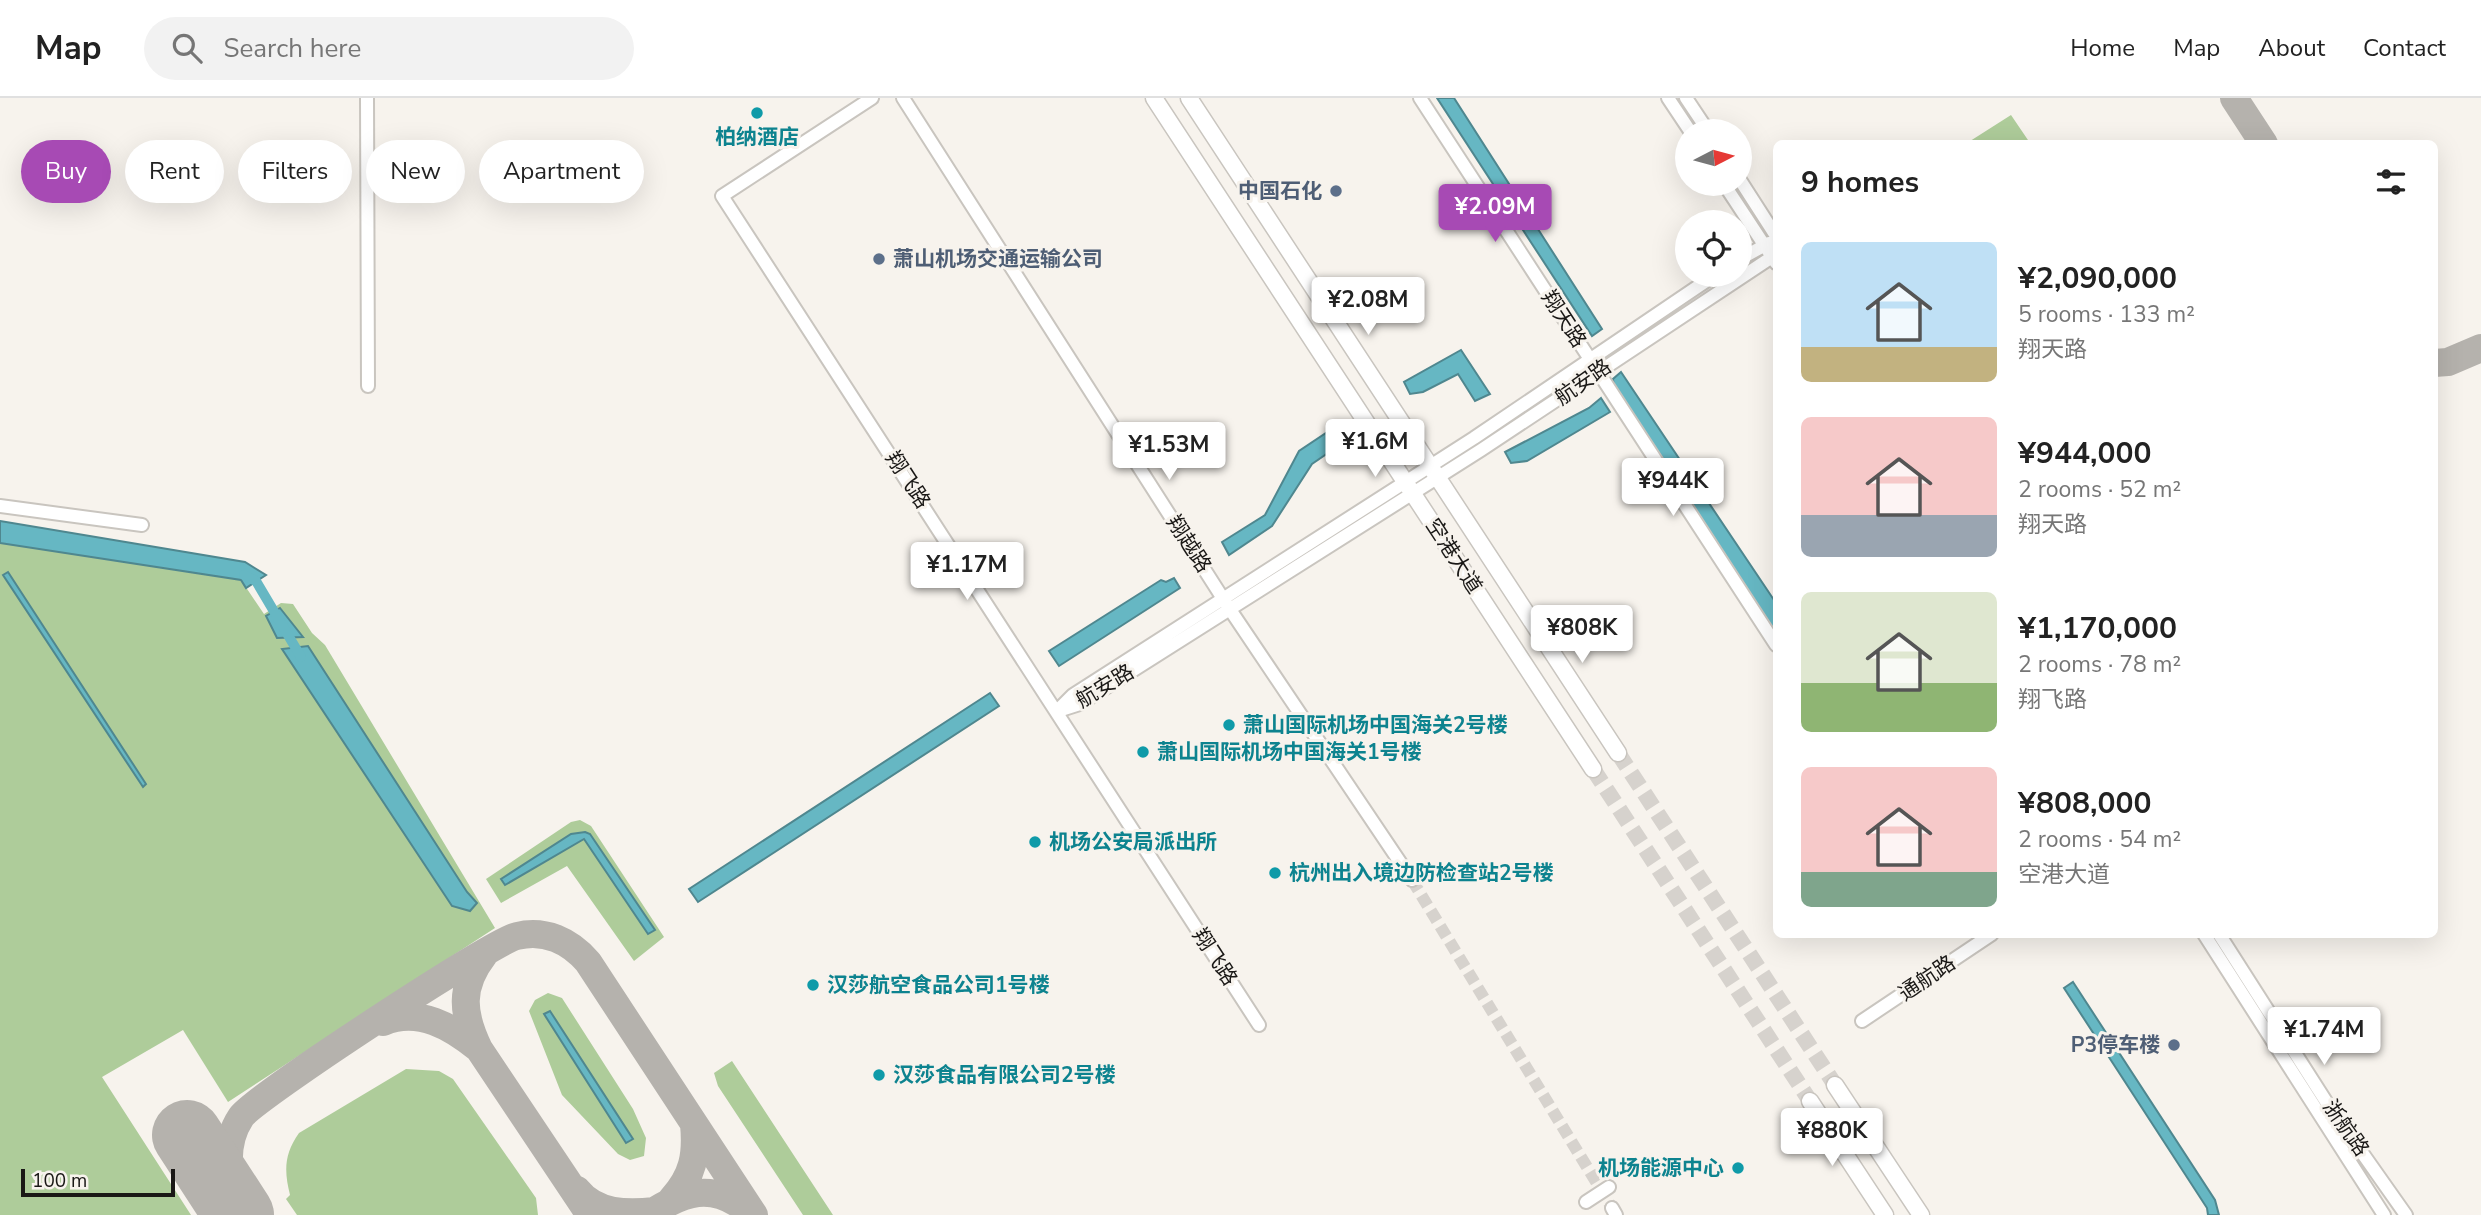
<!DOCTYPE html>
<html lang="en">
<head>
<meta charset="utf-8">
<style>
  body { margin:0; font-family:"Nunito Sans","Noto Sans SC",sans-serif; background:#f2f2f2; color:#222; height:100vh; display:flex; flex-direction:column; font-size:26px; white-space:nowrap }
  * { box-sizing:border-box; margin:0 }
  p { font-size:23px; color:#767676 }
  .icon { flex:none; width:38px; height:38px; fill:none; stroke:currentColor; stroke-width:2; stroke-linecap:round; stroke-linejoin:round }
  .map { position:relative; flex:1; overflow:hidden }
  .panel { position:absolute; left:1773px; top:42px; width:665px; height:798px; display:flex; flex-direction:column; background:#fff; border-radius:10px; box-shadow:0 7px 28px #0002 }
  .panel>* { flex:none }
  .top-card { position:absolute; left:21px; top:42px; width:665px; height:63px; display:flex; gap:14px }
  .needle { width:46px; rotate:84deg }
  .buttons { position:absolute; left:1675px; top:21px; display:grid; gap:14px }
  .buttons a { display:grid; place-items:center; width:77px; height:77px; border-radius:50%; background:#fff; box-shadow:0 7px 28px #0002; font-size:35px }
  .scale { position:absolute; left:21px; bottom:18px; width:154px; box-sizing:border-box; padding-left:7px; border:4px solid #1a1816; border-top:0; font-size:19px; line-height:24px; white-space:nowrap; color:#1a1816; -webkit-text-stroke:5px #f7f3ed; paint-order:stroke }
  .price { position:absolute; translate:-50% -60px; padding:0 16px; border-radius:7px; background:#fff; color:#222; font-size:23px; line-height:46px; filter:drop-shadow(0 2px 4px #0008) }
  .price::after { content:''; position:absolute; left:50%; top:42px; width:21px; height:16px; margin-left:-10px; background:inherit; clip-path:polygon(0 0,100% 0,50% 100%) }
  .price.on { background:#a74ab4; color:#fff }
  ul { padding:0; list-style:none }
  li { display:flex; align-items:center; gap:21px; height:175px; padding:0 28px }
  li span { display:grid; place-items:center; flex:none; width:196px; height:140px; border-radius:10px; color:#555 }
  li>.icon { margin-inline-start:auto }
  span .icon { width:84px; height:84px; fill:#fffc; stroke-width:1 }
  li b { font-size:30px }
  h2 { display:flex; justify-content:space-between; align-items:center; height:84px; padding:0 28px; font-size:30px }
  .chip { padding:0 24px; border-radius:32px; background:#fff; box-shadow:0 7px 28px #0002; font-size:24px; line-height:63px }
  .chip.on { background:#a74ab4; color:#fff }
  header { display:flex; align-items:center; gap:42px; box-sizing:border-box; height:98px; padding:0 35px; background:#fff; border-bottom:2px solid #e0e0e0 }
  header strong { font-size:33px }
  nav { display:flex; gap:38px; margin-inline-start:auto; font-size:24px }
  .search { width:490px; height:63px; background:#f2f2f2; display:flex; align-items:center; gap:18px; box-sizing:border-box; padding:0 24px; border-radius:38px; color:#767676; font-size:26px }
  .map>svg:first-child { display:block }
  .green { fill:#aecc9a }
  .water { fill:#66b7c3; stroke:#4f878f; stroke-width:2 }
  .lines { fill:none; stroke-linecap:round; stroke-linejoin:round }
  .canal { stroke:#66b7c3; stroke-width:10 }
  .taxiway { stroke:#b5b2ad; stroke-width:28 }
  .runway { stroke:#b5b2ad; stroke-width:70 }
  .street-tunnel { stroke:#d6d2cd; stroke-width:12; stroke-dasharray:12 6; stroke-linecap:butt }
  .secondary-tunnel { stroke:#d6d2cd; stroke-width:16; stroke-dasharray:16 8; stroke-linecap:butt }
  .street-casing { stroke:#c9c5bf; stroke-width:16 }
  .secondary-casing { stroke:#c9c5bf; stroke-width:19 }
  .street { stroke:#fff; stroke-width:12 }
  .secondary { stroke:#fff; stroke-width:16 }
  .culture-dot { fill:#0f9aa8; stroke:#f7f3ed; stroke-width:2.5 }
  .service-dot { fill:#5c6f8a; stroke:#f7f3ed; stroke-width:2.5 }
  .labels { text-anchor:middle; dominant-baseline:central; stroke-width:6; stroke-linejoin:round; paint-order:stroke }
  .culture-label { font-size:21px; font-weight:bold; fill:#0d838f; stroke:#f7f3ed; text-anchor:start }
  .service-label { font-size:21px; font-weight:bold; fill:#4e5e75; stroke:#f7f3ed; text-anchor:end }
  .street-label { font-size:21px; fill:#1a1816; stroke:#f7f3ed }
</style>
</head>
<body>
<header>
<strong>Map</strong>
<div class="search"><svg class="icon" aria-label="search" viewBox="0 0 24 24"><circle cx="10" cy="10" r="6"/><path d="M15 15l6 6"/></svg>Search here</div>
<nav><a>Home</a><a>Map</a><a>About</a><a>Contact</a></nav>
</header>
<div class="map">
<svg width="2481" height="1117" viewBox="0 0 2481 1117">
  <rect width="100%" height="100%" fill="#f7f3ed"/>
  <!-- green -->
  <path class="green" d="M2011 17 2030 45H1967Z
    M0 445 241 482 264 516 281 505 293 506 312 535 325 547 495 830 228 1004 183 932 102 979 191 1117H0Z
    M580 722 591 728 664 839 634 863 567 768 501 805 486 781 571 724Z
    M548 895 562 900 633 1011 646 1040 644 1058 630 1062 618 1056 562 997 529 913 535 902Z
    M732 963 833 1117H803L718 988 714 975Z
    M406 971 439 973 453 981 536 1100 538 1117H297L286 1101 290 1097C284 1073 284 1056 299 1035Z"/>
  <!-- water -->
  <path class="water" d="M1437 0H1454L1602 231 1592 238Z
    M1461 252 1490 296 1475 303 1458 276 1423 294 1410 296 1404 284Z
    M1621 274 1776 505V536L1614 289 1613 281Z
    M1601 300 1610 314 1527 363 1511 365 1505 354 1589 310Z
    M1335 329 1344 344 1312 366 1272 428 1229 457 1222 444 1265 417 1299 353Z
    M0 423 245 464 266 477 246 490 241 482 0 445Z
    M8 474 146 686 143 689 3 477Z
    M1174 480 1180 490 1059 568 1049 553 1161 482 1166 484Z
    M280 510 303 539 277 540 266 518Z
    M308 548 467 794 477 805 470 813 452 808 282 551Z
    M990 595 999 608 698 804 689 791Z
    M585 734 590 736 655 832 648 836 584 741 505 787 501 781 571 736Z
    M2073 884 2215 1102 2219 1117H2208L2207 1110 2064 890Z
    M550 913 633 1041 626 1045 544 916Z"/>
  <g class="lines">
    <!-- canal -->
    <path class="canal" d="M244 477 256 483 301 559"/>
    <!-- taxiway -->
    <path class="taxiway" d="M2234 0 2264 46
      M2434 265 2448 264 2481 250
      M484 857C459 889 462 916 479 951L590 1117
      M383 924C419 909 452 929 479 951
      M577 1092C596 1116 627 1116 655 1113
      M672 1101C693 1078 697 1057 694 1026
      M240 1117C229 1086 221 1049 241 1019 255 999 492 844 517 838 545 831 570 843 588 864L754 1117
      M648 1117C683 1094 712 1083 748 1113"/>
    <!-- runway -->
    <path class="runway" d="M187 1037 239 1117"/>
    <!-- street-tunnel -->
    <path class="street-tunnel" d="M1412 782 1612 1110"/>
    <!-- secondary-tunnel -->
    <path class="secondary-tunnel" d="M1618 655 1835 987
      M1593 671 1810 1003"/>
    <!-- street casing -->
    <g class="street-casing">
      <path id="street" d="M367 0 368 288
        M872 0 722 98 1259 927
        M903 0 1229 510 1412 782
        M1420 0 1776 547
        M1668 0 1690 33
        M1686 0 1708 33
        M1740 82 1776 138
        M1724 86 1776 165
        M1740 161 1769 145
        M0 408 142 427
        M1060 610 1073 597 1474 340 1715 177
        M1058 613 1080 606 1481 352 1772 159 1776 151
        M2204 836 2384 1117
        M2219 836 2327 1005 2406 1117
        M1862 923 1992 836
        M1586 1104 1609 1089
        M1612 1110 1616 1117"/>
    </g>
    <!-- secondary casing -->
    <g class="secondary-casing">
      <path id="secondary" d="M1154 0 1593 671
        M1189 0 1618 655
        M1835 987 1921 1117
        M1810 1003 1885 1117"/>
    </g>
    <!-- street -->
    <use href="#street" class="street"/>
    <!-- secondary -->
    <use href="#secondary" class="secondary"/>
  </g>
  <!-- markers -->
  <g class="culture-dot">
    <circle cx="757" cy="15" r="7"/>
    <circle cx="1229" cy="627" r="7"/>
    <circle cx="1143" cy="654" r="7"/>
    <circle cx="1035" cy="744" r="7"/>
    <circle cx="1275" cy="775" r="7"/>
    <circle cx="813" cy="887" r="7"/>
    <circle cx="879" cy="977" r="7"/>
    <circle cx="1738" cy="1070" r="7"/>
  </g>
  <g class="service-dot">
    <circle cx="1336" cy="93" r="7"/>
    <circle cx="879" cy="161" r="7"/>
    <circle cx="2174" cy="947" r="7"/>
  </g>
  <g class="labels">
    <!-- culture labels -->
    <g class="culture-label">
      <text x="757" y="39" text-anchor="middle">柏纳酒店</text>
      <text x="1243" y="627">萧山国际机场中国海关2号楼</text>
      <text x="1157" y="654">萧山国际机场中国海关1号楼</text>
      <text x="1049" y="744">机场公安局派出所</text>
      <text x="1289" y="775">杭州出入境边防检查站2号楼</text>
      <text x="827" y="887">汉莎航空食品公司1号楼</text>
      <text x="893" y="977">汉莎食品有限公司2号楼</text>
      <text x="1724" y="1070" text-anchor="end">机场能源中心</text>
    </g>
    <!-- service labels -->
    <g class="service-label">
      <text x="1322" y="93">中国石化</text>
      <text x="893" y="161" text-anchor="start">萧山机场交通运输公司</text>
      <text x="2160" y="947">P3停车楼</text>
    </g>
    <!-- street labels -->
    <g class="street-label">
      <text transform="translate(1564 221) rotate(57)">翔天路</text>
      <text transform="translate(1583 284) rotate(-35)">航安路</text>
      <text transform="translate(908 382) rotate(57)">翔飞路</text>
      <text transform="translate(1189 446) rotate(57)">翔越路</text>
      <text transform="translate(1454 458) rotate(57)">空港大道</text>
      <text transform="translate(1105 588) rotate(-31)">航安路</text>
      <text transform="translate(1215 859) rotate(57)">翔飞路</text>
      <text transform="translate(1927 880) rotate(-34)">通航路</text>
      <text transform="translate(2346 1030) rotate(55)">浙航路</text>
    </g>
  </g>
</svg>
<div class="buttons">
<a><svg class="needle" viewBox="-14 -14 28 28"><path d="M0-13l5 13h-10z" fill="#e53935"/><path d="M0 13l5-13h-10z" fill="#767676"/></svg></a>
<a><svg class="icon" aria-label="locate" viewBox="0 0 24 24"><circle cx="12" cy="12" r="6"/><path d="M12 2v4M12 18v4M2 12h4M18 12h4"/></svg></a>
</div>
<div class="scale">100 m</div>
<b class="price on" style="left:1495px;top:146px">¥2.09M</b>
<b class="price" style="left:1368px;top:239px">¥2.08M</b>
<b class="price" style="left:1375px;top:381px">¥1.6M</b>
<b class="price" style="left:1169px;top:384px">¥1.53M</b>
<b class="price" style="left:1673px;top:420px">¥944K</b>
<b class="price" style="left:967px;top:504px">¥1.17M</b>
<b class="price" style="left:1582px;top:567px">¥808K</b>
<b class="price" style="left:2324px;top:969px">¥1.74M</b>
<b class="price" style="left:1832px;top:1070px">¥880K</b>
<div class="top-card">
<a class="chip on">Buy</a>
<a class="chip">Rent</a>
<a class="chip">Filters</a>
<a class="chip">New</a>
<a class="chip">Apartment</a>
</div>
<section class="panel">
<h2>9 homes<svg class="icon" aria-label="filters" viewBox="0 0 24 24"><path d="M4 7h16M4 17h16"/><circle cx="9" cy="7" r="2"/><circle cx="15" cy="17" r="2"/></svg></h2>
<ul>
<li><span style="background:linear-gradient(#bfe0f5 75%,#c2b280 0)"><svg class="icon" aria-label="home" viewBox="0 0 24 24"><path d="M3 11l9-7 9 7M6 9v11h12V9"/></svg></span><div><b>¥2,090,000</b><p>5 rooms · 133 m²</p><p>翔天路</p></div></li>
<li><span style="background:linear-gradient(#f6c9c9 70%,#9aa5b1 0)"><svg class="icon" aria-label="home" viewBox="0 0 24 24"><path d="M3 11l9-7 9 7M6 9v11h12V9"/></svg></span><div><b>¥944,000</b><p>2 rooms · 52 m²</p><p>翔天路</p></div></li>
<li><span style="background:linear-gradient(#dfe7d0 65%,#8fb573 0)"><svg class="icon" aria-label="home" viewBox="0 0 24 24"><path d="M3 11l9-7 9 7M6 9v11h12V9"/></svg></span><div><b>¥1,170,000</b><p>2 rooms · 78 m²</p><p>翔飞路</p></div></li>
<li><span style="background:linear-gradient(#f6c9c9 75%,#7fa58c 0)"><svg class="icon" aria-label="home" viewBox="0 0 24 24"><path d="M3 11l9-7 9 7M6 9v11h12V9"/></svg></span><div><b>¥808,000</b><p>2 rooms · 54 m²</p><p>空港大道</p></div></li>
</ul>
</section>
</div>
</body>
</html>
